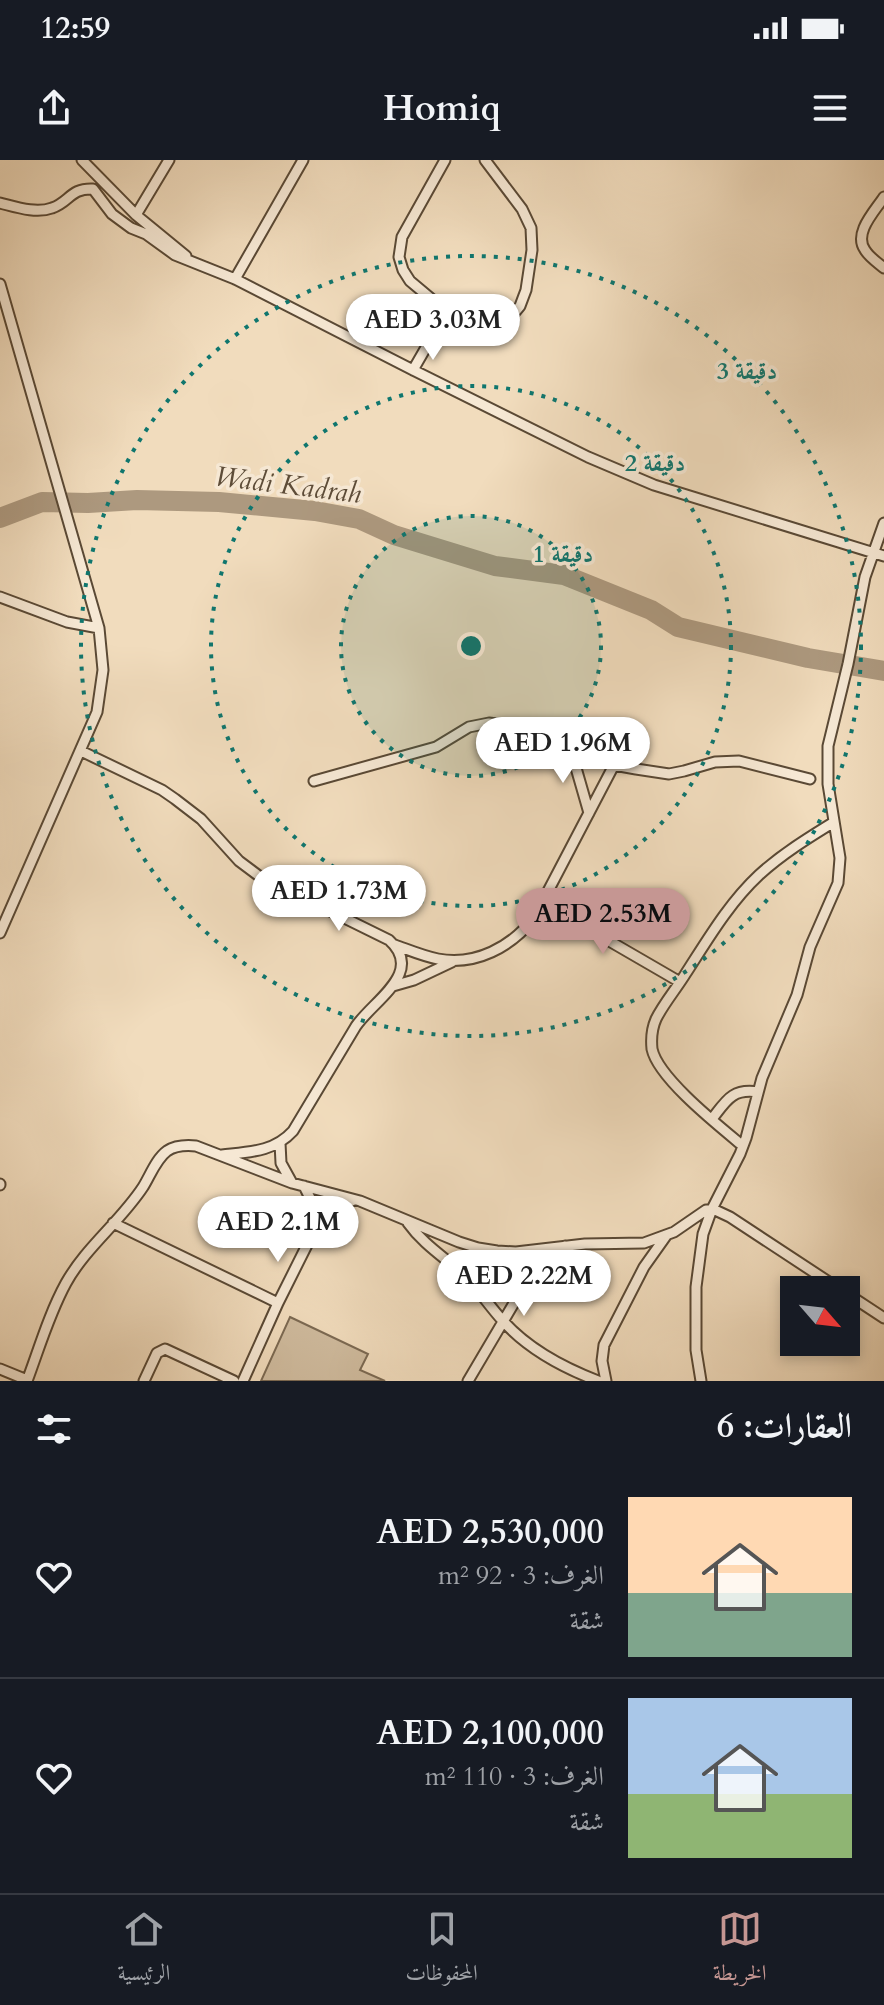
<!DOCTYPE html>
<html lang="ar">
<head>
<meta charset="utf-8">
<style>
  body { margin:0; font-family:Cardo,Amiri,serif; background:#242831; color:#f1f3f6; direction:rtl; height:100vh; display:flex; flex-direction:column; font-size:30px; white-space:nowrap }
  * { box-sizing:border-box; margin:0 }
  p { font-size:26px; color:#9ea1a6 }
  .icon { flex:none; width:44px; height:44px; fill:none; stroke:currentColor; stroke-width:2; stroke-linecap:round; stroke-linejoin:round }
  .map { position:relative; height:1221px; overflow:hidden; direction:ltr }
  .sheet { display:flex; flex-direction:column; background:#171b24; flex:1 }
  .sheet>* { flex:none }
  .needle { width:52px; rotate:118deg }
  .tools { position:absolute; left:780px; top:1116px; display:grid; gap:16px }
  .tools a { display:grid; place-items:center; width:80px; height:80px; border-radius:0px; background:#171b24; box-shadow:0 4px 12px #0003; font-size:40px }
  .price { position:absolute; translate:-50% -68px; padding:0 18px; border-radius:28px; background:#fff; color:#222; font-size:26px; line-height:52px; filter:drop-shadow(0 2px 4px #0008) }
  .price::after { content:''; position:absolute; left:50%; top:48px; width:24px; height:18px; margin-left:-12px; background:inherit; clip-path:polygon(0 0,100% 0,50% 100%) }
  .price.selected { background:#c59692; color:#111 }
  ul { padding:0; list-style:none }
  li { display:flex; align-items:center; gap:24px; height:200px; padding:0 32px }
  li+li { border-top:2px solid #363941 }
  li span { display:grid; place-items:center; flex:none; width:224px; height:160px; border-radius:0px; color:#555 }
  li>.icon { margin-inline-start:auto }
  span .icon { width:96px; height:96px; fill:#fffc; stroke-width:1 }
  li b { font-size:34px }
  h2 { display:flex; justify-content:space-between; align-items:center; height:96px; padding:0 32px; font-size:34px }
  .status { display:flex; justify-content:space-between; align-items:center; height:56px; padding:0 40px; background:#171b24; direction:ltr }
  .status svg { height:22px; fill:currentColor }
  header { display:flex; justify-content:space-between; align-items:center; height:104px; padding:0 32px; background:#171b24; font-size:36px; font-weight:600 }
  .dock { display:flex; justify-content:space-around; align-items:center; height:112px; border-top:2px solid #363941; background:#171b24; font-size:22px; color:#9ea1a6 }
  .dock a { display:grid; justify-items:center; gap:4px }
  .dock .selected { color:#c59692 }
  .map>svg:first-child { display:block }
  .green { fill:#cfbb9e; stroke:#7c6a53; stroke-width:2 }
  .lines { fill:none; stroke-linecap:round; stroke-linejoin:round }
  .river { stroke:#ad997f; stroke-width:20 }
  .street-casing { stroke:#5a4935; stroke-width:13 }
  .street { stroke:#f6e8d4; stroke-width:9 }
  .ring { fill:none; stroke:#0f766e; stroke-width:4; stroke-dasharray:4 8 }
  .labels { text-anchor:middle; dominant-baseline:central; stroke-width:7; stroke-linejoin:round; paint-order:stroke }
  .water-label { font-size:28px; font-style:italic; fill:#5d4c38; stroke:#f6e8d4 }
  .centre { fill:#0f766e; stroke:#f6e8d4; stroke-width:4 }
  .ring-label { font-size:24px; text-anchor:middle; font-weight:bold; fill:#0f766e; stroke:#f6e8d4; stroke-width:7; stroke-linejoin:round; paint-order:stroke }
</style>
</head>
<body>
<div class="status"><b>12:59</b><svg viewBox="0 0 49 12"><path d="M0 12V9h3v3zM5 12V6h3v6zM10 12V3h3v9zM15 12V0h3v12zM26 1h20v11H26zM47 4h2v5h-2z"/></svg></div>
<header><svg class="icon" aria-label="menu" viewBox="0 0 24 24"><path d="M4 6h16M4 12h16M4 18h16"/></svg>Homiq<svg class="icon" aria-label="share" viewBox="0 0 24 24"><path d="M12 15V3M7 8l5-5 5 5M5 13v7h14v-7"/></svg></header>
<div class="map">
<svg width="884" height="1221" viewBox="0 0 884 1221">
  <rect width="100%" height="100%" fill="#f1dcbd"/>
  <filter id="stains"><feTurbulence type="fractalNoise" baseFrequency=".0025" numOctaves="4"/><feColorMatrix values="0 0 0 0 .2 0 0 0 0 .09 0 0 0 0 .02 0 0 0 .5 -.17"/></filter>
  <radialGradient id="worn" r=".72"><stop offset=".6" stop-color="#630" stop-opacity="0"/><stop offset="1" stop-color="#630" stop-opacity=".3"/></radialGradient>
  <!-- green -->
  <path class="green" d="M290 1157 368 1194 360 1210 385 1221H261Z"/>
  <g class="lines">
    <!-- river -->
    <path class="river" d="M0 358 42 342 88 343 137 340 219 342 315 351 359 359 394 375 495 406 564 415 651 450 678 467 808 498 884 511"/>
    <!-- street casing -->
    <g class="street-casing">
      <path id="street" d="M82 0 136 55 186 96
        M445 0 402 77 399 97 403 110 410 121 441 147 453 153 493 161 509 157 515 152 520 146 526 130 532 90 531 68 522 49 485 0
        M884 37C875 51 853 73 865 90 869 97 878 103 884 108
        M0 43C16 47 36 54 52 48 70 42 70 28 93 29L112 54 131 68 146 74 175 95 235 119 413 210 588 297 654 325 884 396
        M136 55 169 0
        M235 119 303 0
        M0 124 99 468 103 510 97 552 0 773
        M413 210 447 151
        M0 437 67 462 99 468
        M570 587 589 653
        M81 591 162 630 175 639 201 659 239 701 259 716 389 780C425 812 374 840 356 866L293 971C274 992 249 992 222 995
        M314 621 436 587 469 567 489 563 523 567 549 576 593 597 614 605 636 609 669 614 684 611 715 602 739 601 810 619
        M542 742 680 822
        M395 785C409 790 423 796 438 799 476 806 511 787 534 758L614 605
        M393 826 414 820 452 802
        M712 959C726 941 732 928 758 932
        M280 983 281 1003 292 1023
        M743 986C719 966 658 918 652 889 651 879 652 868 656 859 664 843 677 828 686 813 708 779 729 743 759 715 782 694 808 678 834 662
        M0 1025V1024
        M304 1026 313 1044 314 1064
        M113 1063 278 1143
        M408 1063C423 1084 444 1097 463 1114 478 1128 489 1146 503 1161 528 1189 564 1208 598 1221
        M846 1133 884 1158
        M0 1209 27 1220
        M27 1221C39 1189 49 1154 66 1123 86 1087 120 1062 143 1027 150 1016 156 999 167 991 176 985 186 985 196 986L292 1023 360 1041 459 1082 478 1088 497 1091 516 1092 585 1084 644 1083 674 1072 706 1050H715L730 1057 841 1130
        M144 1221 157 1193 165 1189 234 1221
        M243 1221 278 1143 319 1061 333 1047 352 1041
        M468 1221 514 1143 557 1098 565 1086
        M606 1221 602 1201 604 1185 644 1107 666 1076
        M701 1221 696 1190V1127L703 1074 712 1049 740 994 746 978 762 918 797 835 810 787 838 723 840 698 828 624V586L848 504 865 417 884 363"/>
    </g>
    <!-- street -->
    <use href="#street" class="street"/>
  </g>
  <!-- distance rings -->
  <circle cx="471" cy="486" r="130" fill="#0f766e" fill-opacity=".12"/>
  <g class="ring">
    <circle cx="471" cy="486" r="130"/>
    <circle cx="471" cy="486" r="260"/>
    <circle cx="471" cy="486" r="390"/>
  </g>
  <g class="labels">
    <!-- water labels -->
    <g class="water-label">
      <text transform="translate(288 325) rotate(7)">Wadi Kadrah</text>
    </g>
  </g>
  <circle cx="471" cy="486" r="12" class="centre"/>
  <g class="ring-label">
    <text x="747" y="219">3 دقيقة</text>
    <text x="655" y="311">2 دقيقة</text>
    <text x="563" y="402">1 دقيقة</text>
  </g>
  <rect width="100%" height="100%" filter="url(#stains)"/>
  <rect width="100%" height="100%" fill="url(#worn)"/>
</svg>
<div class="tools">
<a><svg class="needle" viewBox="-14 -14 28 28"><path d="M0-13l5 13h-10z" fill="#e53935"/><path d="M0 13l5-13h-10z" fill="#9ea1a6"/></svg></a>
</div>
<b class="price" style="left:433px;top:202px">AED 3.03M</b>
<b class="price" style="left:563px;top:625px">AED 1.96M</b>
<b class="price" style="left:339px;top:773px">AED 1.73M</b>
<b class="price selected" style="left:603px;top:796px">AED 2.53M</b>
<b class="price" style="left:278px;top:1104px">AED 2.1M</b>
<b class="price" style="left:524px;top:1158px">AED 2.22M</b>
</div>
<section class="sheet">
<h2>العقارات: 6<svg class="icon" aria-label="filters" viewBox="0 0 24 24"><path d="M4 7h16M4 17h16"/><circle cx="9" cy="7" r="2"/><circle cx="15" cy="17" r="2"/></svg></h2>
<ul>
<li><span style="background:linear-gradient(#ffd9b3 60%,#7fa58c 0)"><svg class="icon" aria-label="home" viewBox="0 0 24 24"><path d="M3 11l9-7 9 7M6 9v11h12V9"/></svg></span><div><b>AED 2,530,000</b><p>الغرف: 3 · 92 m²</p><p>شقة</p></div><svg class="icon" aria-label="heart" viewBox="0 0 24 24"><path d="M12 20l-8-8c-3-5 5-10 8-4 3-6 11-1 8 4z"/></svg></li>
<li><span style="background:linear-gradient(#a9c7e8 60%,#8fb573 0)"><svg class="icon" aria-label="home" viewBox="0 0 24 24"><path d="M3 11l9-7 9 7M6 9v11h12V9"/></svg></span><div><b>AED 2,100,000</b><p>الغرف: 3 · 110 m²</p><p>شقة</p></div><svg class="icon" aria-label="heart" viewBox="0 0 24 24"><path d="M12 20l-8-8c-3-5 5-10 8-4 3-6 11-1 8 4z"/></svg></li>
</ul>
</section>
<nav class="dock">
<a class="selected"><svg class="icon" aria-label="map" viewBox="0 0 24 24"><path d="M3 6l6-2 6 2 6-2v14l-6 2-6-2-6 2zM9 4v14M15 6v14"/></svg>الخريطة</a>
<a><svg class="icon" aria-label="saved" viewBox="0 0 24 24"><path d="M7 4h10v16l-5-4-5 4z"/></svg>المحفوظات</a>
<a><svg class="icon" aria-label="home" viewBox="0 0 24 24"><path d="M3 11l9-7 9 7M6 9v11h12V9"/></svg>الرئيسية</a>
</nav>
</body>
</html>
